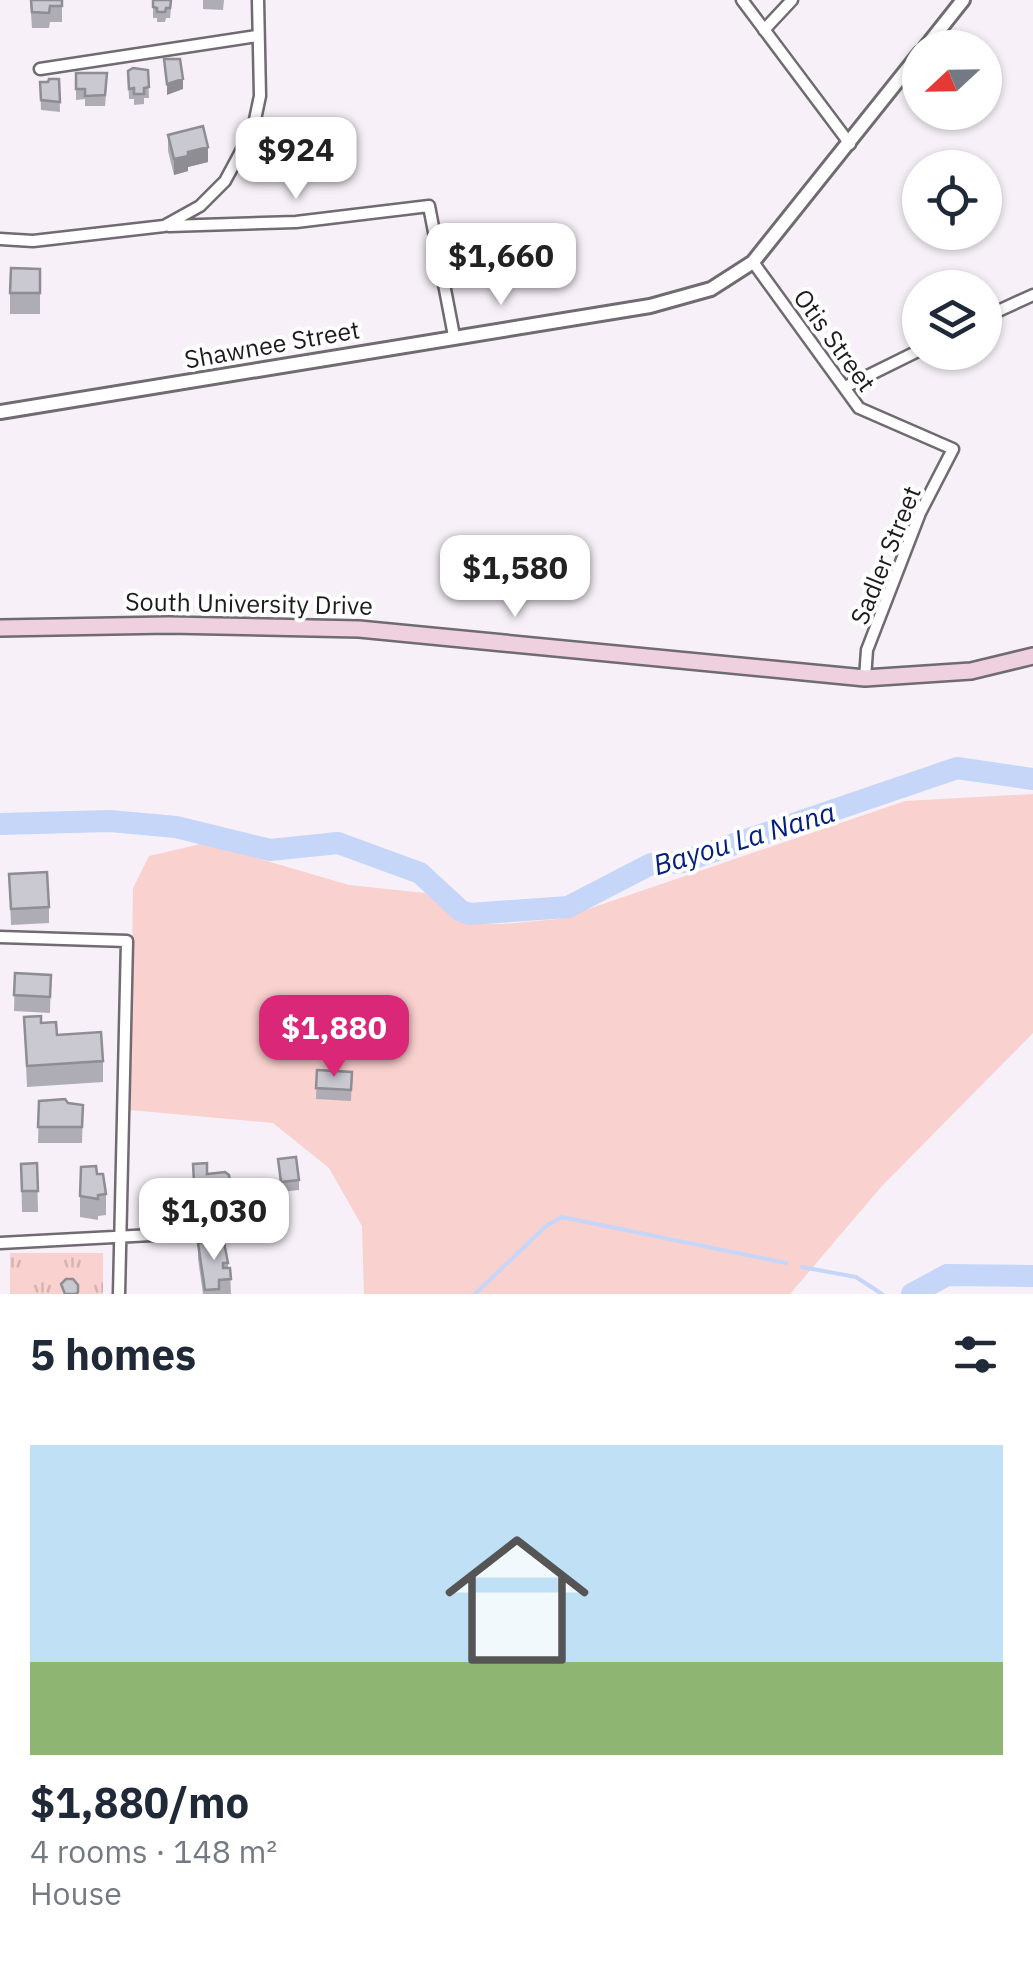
<!DOCTYPE html>
<html lang="en">
<head>
<meta charset="utf-8">
<style>
  body { margin:0; font-family:"IBM Plex Sans",sans-serif; background:#f6f6f7; color:#1f2937; height:100vh; display:flex; flex-direction:column; font-size:38px; white-space:nowrap }
  * { box-sizing:border-box; margin:0 }
  p { font-size:32px; color:#747a83 }
  .icon { flex:none; width:55px; height:55px; fill:none; stroke:currentColor; stroke-width:2; stroke-linecap:round; stroke-linejoin:round }
  .map { position:relative; height:1294px; overflow:hidden }
  .details { display:flex; flex-direction:column; background:#fff; flex:1 }
  .details>* { flex:none }
  .needle { width:65px; rotate:248deg }
  .fabs { position:absolute; left:902px; top:30px; display:grid; gap:20px }
  .fabs a { display:grid; place-items:center; width:100px; height:100px; border-radius:50%; background:#fff; box-shadow:0 2px 8px #0004; font-size:50px }
  .price { position:absolute; translate:-50% -85px; padding:0 22px; border-radius:20px; background:#fff; color:#222; font-size:32px; line-height:65px; filter:drop-shadow(0 2px 5px #0008) }
  .price::after { content:''; position:absolute; left:50%; top:60px; width:30px; height:22px; margin-left:-15px; background:inherit; clip-path:polygon(0 0,100% 0,50% 100%) }
  .price.current { background:#db2777; color:#fff }
  ul { padding:0; list-style:none }
  li { display:grid; align-content:center; gap:20px; height:530px; padding:0 30px }
  li span { display:grid; place-items:center; height:310px; border-radius:0px; color:#555 }
  li>.icon { margin-inline-start:auto }
  span .icon { width:180px; height:180px; fill:#fffc; stroke-width:1 }
  li b { font-size:42px }
  h2 { display:flex; justify-content:space-between; align-items:center; height:120px; padding:0 30px; font-size:42px }
  .map>svg:first-child { display:block }
  .grass { fill:url(#grass-tufts) }
  .garden { fill:#f9d1cf }
  .lines { fill:none; stroke-linecap:round; stroke-linejoin:round }
  .stream { stroke:#c5d6f8; stroke-width:4 }
  .river { stroke:#c5d6f8; stroke-width:22 }
  .minor-casing { stroke:#706a71; stroke-width:15 }
  .tertiary-casing { stroke:#706a71; stroke-width:18 }
  .secondary-casing { stroke:#706a71; stroke-width:20 }
  .minor { stroke:#fff; stroke-width:10 }
  .tertiary { stroke:#fff; stroke-width:12 }
  .secondary { stroke:#eed0de; stroke-width:15 }
  .wall { fill:#aeadb5 }
  .shaded-wall { fill:#8d8d93 }
  .building { fill:#cac9d2; stroke:#8d8d93; stroke-width:2.5 }
  .labels { text-anchor:middle; dominant-baseline:central; stroke-width:8; stroke-linejoin:round; paint-order:stroke }
  .street-label { font-size:25px; fill:#1e1b1e; stroke:#fff }
  .water-label { font-size:28px; font-style:italic; fill:#05207c; stroke:#fff }
</style>
</head>
<body>
<div class="map">
<svg width="1033" height="1294" viewBox="0 0 1033 1294">
  <defs>
    <pattern id="grass-tufts" width="24" height="20" patternUnits="userSpaceOnUse" patternTransform="scale(2.5)"><rect width="24" height="20" fill="#f9d1cf"/><path d="M3 7l-1-3M5 7V3M7 7l1-3M15 17l-1-3M17 17v-4M19 17l1-3" fill="none" stroke="#d5b3b1"/></pattern>
  </defs>
  <rect width="100%" height="100%" fill="#f7f0f8"/>
  <!-- grass -->
  <path class="grass" d="M10 1253H103V1294H10Z"/>
  <!-- garden -->
  <path class="garden" d="M1033 794V1033L881 1187 790 1294H364L362 1226 329 1168 273 1123 130 1110 133 888 149 856 205 843 349 885 425 893 463 923 502 924 559 919 905 801Z"/>
  <g class="lines">
    <!-- stream -->
    <path class="stream" d="M802 1267 856 1277 882 1294
      M475 1294 546 1226 562 1217 786 1263"/>
    <!-- river -->
    <path class="river" d="M0 824 110 821 176 827 270 850 338 843 420 873 461 911 470 914 568 907 651 864 682 862 957 768 1033 779
      M912 1294 947 1275 1033 1276"/>
    <!-- minor casing -->
    <g class="minor-casing">
      <path id="minor" d="M742 0 850 144
        M764 30 792 0
        M40 69 257 36
        M169 226 296 222 429 206 454 336
        M0 239 33 241 164 226 200 206 225 181 253 129 260 96 258 0
        M753 262 859 408 953 449 920 513 867 650 865 678
        M985 317 1033 295
        M845 387 920 350
        M0 937 127 941 119 1294
        M0 1243 171 1234"/>
    </g>
    <!-- tertiary casing -->
    <g class="tertiary-casing">
      <path id="tertiary" d="M925 48 963 0
        M0 412 650 306 711 289 753 262 920 53"/>
    </g>
    <!-- secondary casing -->
    <g class="secondary-casing">
      <path id="secondary" d="M0 628 169 625 359 629 865 678 971 671 1033 656"/>
    </g>
    <!-- minor -->
    <use href="#minor" class="minor"/>
    <!-- tertiary -->
    <use href="#tertiary" class="tertiary"/>
    <!-- secondary -->
    <use href="#secondary" class="secondary"/>
  </g>
  <!-- wall -->
  <path class="wall" d="M30 0H62V22H50L49 28H32Z
    M153 0H172L170 18H166L165 22H157V18H153Z
    M203 0H224L223 10 203 9Z
    M148 70 149 98H144V104L134 105V99H129L128 71Z
    M76 73 107 83 105 106H85V99L76 100Z
    M59 79 60 112 41 110 40 82Z
    M168 135 208 162 188 167V171L174 175 168 151Z
    M40 269V314H10V293Z
    M9 874 49 907V923L11 925Z
    M15 973 51 975 50 1013 14 1011Z
    M24 1017 41 1023 57 1035 103 1061V1082L27 1087Z
    M317 1070 352 1072 351 1101 316 1099Z
    M39 1101 83 1105 82 1143H38Z
    M278 1159 299 1180V1190L281 1192Z
    M37 1163 38 1212H22L21 1164Z
    M193 1164 207 1174 230 1183H234V1209H225V1214L195 1216Z
    M97 1174 106 1194V1215L98 1216V1220L80 1217V1196Z
    M198 1243 228 1263V1268H230L231 1294H203L198 1259Z"/>
  <!-- shaded-wall -->
  <path class="shaded-wall" d="M183 79V89L167 95V84Z
    M208 147V162L188 167V171L174 175V159L188 152Z"/>
  <!-- building -->
  <path class="building" d="M31 0H62V6H50L49 13 32 12Z
    M153 0H171L170 8H166L165 12H157V8L153 7Z
    M164 59H180L183 79 167 84Z
    M133 68 148 70 149 87 144 88V94H134V88L129 89 128 71Z
    M76 73H107L105 95 85 96V89H76Z
    M49 79H59L60 102 41 100 40 82H48Z
    M203 126 208 147 188 152V156L174 159 168 135Z
    M11 268 40 269V293H10Z
    M47 872 49 907 11 909 9 874Z
    M15 973 51 975 50 997 14 995Z
    M41 1016V1023L56 1022 57 1035 101 1032 103 1061 27 1066 24 1017Z
    M317 1070 352 1072 351 1090 316 1088Z
    M65 1099 68 1103 83 1105 82 1127H38L39 1101Z
    M296 1157 299 1180 281 1182 278 1159Z
    M37 1163 38 1191H22L21 1164Z
    M207 1163V1174L225 1172 229 1175 230 1183H234V1193L225 1194V1198L195 1200 193 1164Z
    M96 1166 97 1174H103L106 1194 98 1195V1199L80 1196 81 1167Z
    M223 1237 228 1263H223V1268H230L231 1279 219 1280V1289L205 1290 198 1243Z
    M66 1279H73L78 1285V1292L76 1294H65L61 1284Z"/>
  <g class="labels">
    <!-- street labels -->
    <g class="street-label">
      <text transform="translate(835 340) rotate(54)">Otis Street</text>
      <text transform="translate(272 344) rotate(-10)">Shawnee Street</text>
      <text transform="translate(885 555) rotate(-68)">Sadler Street</text>
      <text transform="translate(249 603) rotate(1)">South University Drive</text>
    </g>
    <!-- water labels -->
    <g class="water-label">
      <text transform="translate(744 838) rotate(-17)">Bayou La Nana</text>
    </g>
  </g>
</svg>
<div class="fabs">
<a><svg class="needle" viewBox="-14 -14 28 28"><path d="M0-13l5 13h-10z" fill="#e53935"/><path d="M0 13l5-13h-10z" fill="#747a83"/></svg></a>
<a><svg class="icon" aria-label="locate" viewBox="0 0 24 24"><circle cx="12" cy="12" r="6"/><path d="M12 2v4M12 18v4M2 12h4M18 12h4"/></svg></a>
<a><svg class="icon" aria-label="layers" viewBox="0 0 24 24"><path d="M12 4l9 5-9 5-9-5zM3 14l9 5 9-5"/></svg></a>
</div>
<b class="price" style="left:296px;top:202px">$924</b>
<b class="price" style="left:501px;top:308px">$1,660</b>
<b class="price" style="left:515px;top:620px">$1,580</b>
<b class="price current" style="left:334px;top:1080px">$1,880</b>
<b class="price" style="left:214px;top:1263px">$1,030</b>
</div>
<section class="details">
<h2>5 homes<svg class="icon" aria-label="filters" viewBox="0 0 24 24"><path d="M4 7h16M4 17h16"/><circle cx="9" cy="7" r="2"/><circle cx="15" cy="17" r="2"/></svg></h2>
<ul>
<li><span style="background:linear-gradient(#bfe0f5 70%,#8fb573 0)"><svg class="icon" aria-label="home" viewBox="0 0 24 24"><path d="M3 11l9-7 9 7M6 9v11h12V9"/></svg></span><div><b>$1,880/mo</b><p>4 rooms · 148 m²</p><p>House</p></div></li>
</ul>
</section>
</body>
</html>
